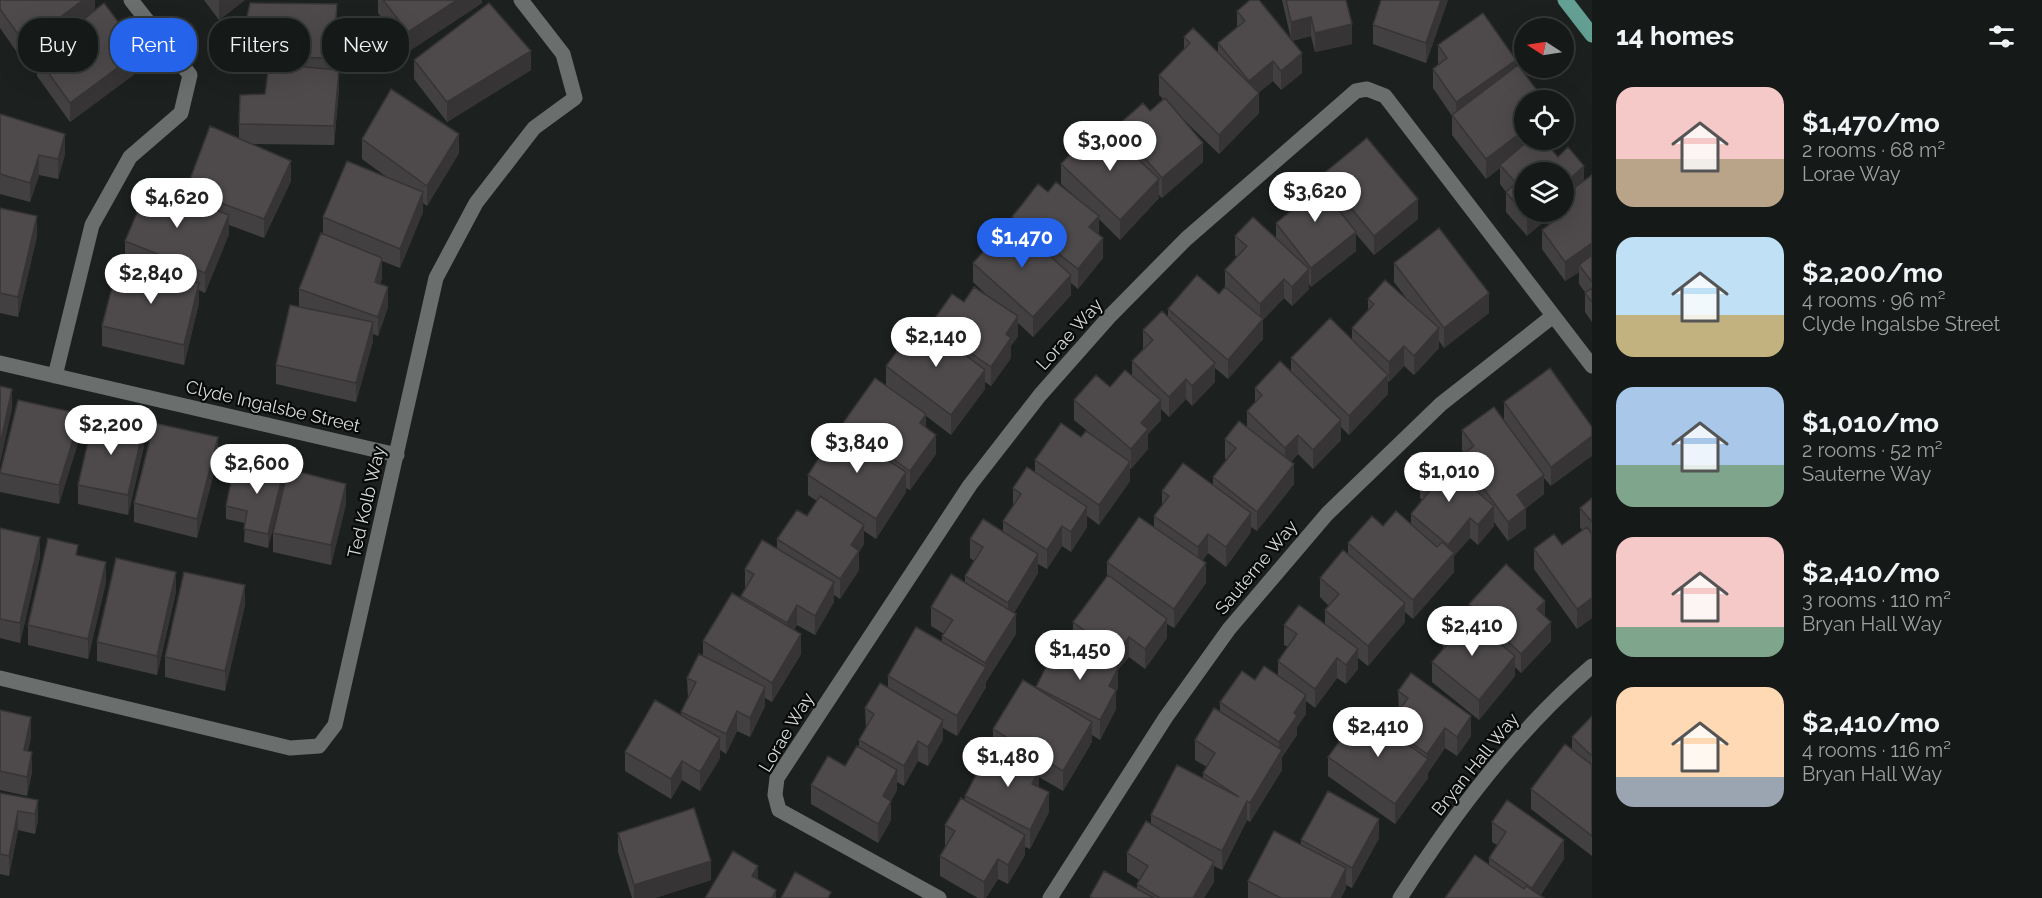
<!DOCTYPE html>
<html lang="en">
<head>
<meta charset="utf-8">
<style>
  body { margin:0; font-family:Raleway,sans-serif; background:#1e2220; color:#f1f3f6; height:100vh; display:flex; flex-direction:column; font-size:22px; white-space:nowrap }
  * { box-sizing:border-box; margin:0 }
  p { font-size:20px; color:#9da0a1 }
  .icon { flex:none; width:33px; height:33px; fill:none; stroke:currentColor; stroke-width:2; stroke-linecap:round; stroke-linejoin:round }
  .map { position:relative; flex:1; overflow:hidden }
  .side { display:flex; flex-direction:column; background:#151917; width:450px }
  .side>* { flex:none }
  .guide { position:absolute; left:18px; top:18px; width:570px; height:54px; display:flex; gap:12px }
  .needle { width:39px; rotate:282deg }
  .controls { position:absolute; left:1514px; top:18px; display:grid; gap:12px }
  .controls a { display:grid; place-items:center; width:60px; height:60px; border-radius:50%; background:#151917; box-shadow:0 6px 24px #0002,0 0 0 2px #343836; font-size:30px }
  .price { position:absolute; translate:-50% -51px; padding:0 14px; border-radius:21px; background:#fff; color:#222; font-size:20px; line-height:39px; filter:drop-shadow(0 2px 3px #0008) }
  .price::after { content:''; position:absolute; left:50%; top:36px; width:18px; height:14px; margin-left:-9px; background:inherit; clip-path:polygon(0 0,100% 0,50% 100%) }
  .price.selected { background:#2563eb; color:#fff }
  ul { padding:0; list-style:none }
  li { display:flex; align-items:center; gap:18px; height:150px; padding:0 24px }
  li span { display:grid; place-items:center; flex:none; width:168px; height:120px; border-radius:18px; color:#555 }
  li>.icon { margin-inline-start:auto }
  span .icon { width:72px; height:72px; fill:#fffc; stroke-width:1 }
  li b { font-size:26px }
  h2 { display:flex; justify-content:space-between; align-items:center; height:72px; padding:0 24px; font-size:26px }
  .pill { padding:0 21px; border-radius:24px; background:#151917; box-shadow:0 6px 24px #0002,0 0 0 2px #343836; font-size:21px; line-height:54px }
  .pill.selected { background:#2563eb; color:#fff }
  main { display:flex; flex:1; min-height:0 }
  .map>svg:first-child { display:block }
  .lines { fill:none; stroke-linecap:round; stroke-linejoin:round }
  .minor { stroke:#6a6f6e; stroke-width:15 }
  .primary { stroke:#639f93; stroke-width:15 }
  .wall { fill:#434041; fill-rule:evenodd }
  .shaded-wall { fill:#373435 }
  .building { fill:#4e4a4c; stroke:#373435; stroke-width:1.5 }
  .labels { text-anchor:middle; dominant-baseline:central; stroke-width:4.5; stroke-linejoin:round; paint-order:stroke }
  .street-label { font-size:18px; fill:#d7dad9; stroke:#080a09 }
</style>
</head>
<body>
<main>
<div class="map">
<svg width="1592" height="898" viewBox="0 0 1592 898">
  <rect width="100%" height="100%" fill="#1c211f"/>
  <g class="lines">
    <!-- minor -->
    <path class="minor" d="M0 363 397 455
      M55 376 92 225 130 157 181 113 190 75 131 0
      M0 678 290 748 319 746 335 725 436 278 476 203 534 128 575 98 563 54 521 0
      M939 898 779 810 775 795 777 778 970 485 1040 395 1109 317 1186 239 1356 91 1367 89 1385 96 1592 366
      M1050 898 1166 717 1229 629 1327 514 1441 404 1553 316
      M1400 898C1454 814 1516 731 1592 666"/>
    <!-- primary -->
    <path class="primary" d="M1565 0 1592 35"/>
  </g>
  <!-- wall -->
  <path class="wall" d="M0 0H95L25 64 0 28Z
    M204 0H245L219 20Z
    M378 0H482V3L408 52 378 13Z
    M1282 0H1346L1352 44 1315 52 1311 36 1292 41 1302 73 1281 90 1273 81 1258 93 1259 113 1219 154 1182 118 1203 162 1162 198 1159 195V198L1120 240 1099 219V235L1103 258 1078 289 1071 283V295L1033 337 1018 323V336L1011 346V358L991 386 985 382V389L951 435 926 416V428L936 454 910 490 906 488V492L876 539 864 531V544L859 552V570L840 599 834 595V602L815 635 797 625 794 630 801 654 772 702 765 698V706L750 737 737 731 726 754 720 750V758L700 791 682 780 671 799 625 771V752L681 715V712L688 698 687 678 703 656V641L741 599V596L745 588V569L777 549V539L807 516 817 501 808 495V475L843 431V423L886 386V366L930 329V325L964 302 990 298 973 282V263L1012 221V217L1048 192 1079 200 1061 184V164L1117 139V126L1150 111 1163 99 1159 95V75L1184 49V37L1218 53V43L1237 27V11L1291 39Z
    M1381 0H1448L1426 63 1373 44V25Z
    M337 23 334 69 339 89 334 145 251 144 291 181 264 238 229 225V234L205 293 199 290V303L184 365 102 346V326L154 273 125 261V241L186 199V190L239 139V124L265 94 268 71V52L244 50V30Z
    M1438 45 1516 67 1524 140 1558 157 1584 181 1592 175V322L1585 312V292L1579 284V272L1565 281 1542 249V230L1548 226V218L1527 236 1506 212V192L1500 184V168L1486 179 1452 135V116L1433 88V69L1438 65ZM1524 172 1563 212H1524Z
    M37 57 140 70 70 122 37 76Z
    M414 60 531 70 447 122 414 79Z
    M0 114 65 154 58 179 39 175 30 202 0 194Z
    M362 139 459 153 427 206 423 203V212L400 268 382 261V278L380 284 388 307 378 336 373 334V341L356 402 276 384V365L299 306V289L323 234V217L388 178 362 159Z
    M1323 174 1418 219 1374 255 1356 234V251L1311 287 1309 284V289L1292 306 1284 298 1263 320V339L1228 379 1215 368V382L1192 406 1186 399 1169 417 1161 409V420L1148 434V449L1131 469 1130 468V481L1099 525 1087 516V527L1071 552 1062 546 1047 569 1038 564V573L1014 613 1016 634 986 682V687L957 736 943 728V739L928 766 918 761 904 786 897 782V790L891 801V820L878 843 811 804V785L845 766 859 747V740L866 728 865 708 888 688V676L942 642V636L944 634 931 626V607L965 583V576L974 561 970 558V539L1003 532V521L1013 506V488L1035 472V460L1081 437 1091 434 1074 420V400L1110 387 1132 375V361L1143 349V330L1168 317V309L1219 294 1225 287V270L1237 257 1235 255V236L1276 239V223L1289 213V195L1323 189Z
    M0 208 37 236 18 317 0 313Z
    M1394 263 1489 313 1444 348 1439 341V348L1414 375 1404 366 1389 382 1388 381V394L1349 435 1341 427V440L1313 469 1298 454 1291 462 1294 484 1257 531 1251 527V532L1226 567 1208 553 1202 561 1206 583 1174 628 1167 624V638L1145 669 1129 657 1118 670V688L1116 692V709L1100 740 1092 735V742L1063 791 1039 777V787L1049 812 1030 849 1025 847V855L1008 884 998 879 986 898H978L940 876V856L946 846 945 845V825L965 800V796L993 746V729L1036 688V687L1066 657 1088 653 1073 642V622L1107 576V562L1154 528V516L1162 505V491L1213 485V477L1227 460 1225 459V439L1247 427V411L1255 403V388L1291 372V358L1352 340V328L1368 310V299H1407L1394 282Z
    M1504 402 1592 427 1551 486 1544 478V494L1526 508V528L1508 541 1494 522V526L1478 545 1470 538 1454 556V572L1413 619 1405 612V622L1368 666 1358 658V669L1346 684 1337 678 1315 708 1306 701V714L1297 727V735L1282 757V770L1250 822 1247 820 1222 870 1214 866V882L1204 898H1090V896L1137 889V884L1139 880 1127 872V853L1151 824V815L1203 778V773L1207 767 1195 760V740L1220 712V702L1255 680 1278 676V661L1288 647 1284 645V625H1325V610L1329 606 1320 597V578L1348 554V543L1383 526 1411 524V514L1422 500 1420 498V478L1464 481 1460 475V456L1464 453 1462 450V430L1504 420Z
    M81 433 59 504 0 492V473Z
    M144 446 128 515 78 504V485Z
    M218 457 197 538 134 522V503Z
    M286 476 268 548 244 542 245 523 226 519V506L258 477Z
    M1592 498V618L1577 629 1534 569V549L1562 545 1582 530 1580 527V508Z
    M346 504 331 565 273 552V533Z
    M0 528 40 557 20 643 0 638Z
    M78 556 106 582 88 659 28 645V625Z
    M176 592 157 675 97 661V642Z
    M1469 604 1545 617 1551 641 1521 673 1515 667V676L1479 720 1432 682V662L1443 650V635L1469 618Z
    M245 605 225 691 165 677V657Z
    M1398 691 1471 736 1457 756 1445 748 1428 773V778L1395 824 1328 776V757L1388 731V726L1399 711Z
    M0 710 31 737 28 751 32 772 27 796 0 790Z
    M1592 716V856L1531 809V789L1572 750V737Z
    M0 793 38 800V820L35 834 18 830 9 876 0 874Z
    M1492 822 1564 859 1540 895 1445 898 1489 864V858L1497 845 1492 842Z
    M618 833 711 880 655 898H632L618 852Z
    M1379 838 1352 888 1346 885V888L1341 898H1248V881L1301 845V840Z"/>
  <!-- shaded-wall -->
  <path class="shaded-wall" d="M83 0H95V10L25 64V44Z
    M219 0H245L219 20Z
    M457 0H482V3L408 52V32Z
    M1441 0H1448L1426 63V43Z
    M337 4V23L333 78V58Z
    M1311 17V36L1291 41V22Z
    M1352 24V44L1315 52V33Z
    M140 51V70L70 122V103Z
    M531 51V70L447 122V102Z
    M1302 53V73L1281 90V71Z
    M1516 60V79L1456 122V102Z
    M1273 61V81L1249 100V81Z
    M339 70V89L334 145V126Z
    M1259 93V113L1219 154V135Z
    M1524 130V140H1538L1500 165V168L1486 179V159Z
    M65 134V154L58 179V159Z
    M459 134V153L427 206V186Z
    M1203 143V162L1162 198V178Z
    M39 155V175L30 202V183Z
    M291 161V181L264 238V219Z
    M1584 166V186L1563 205V185Z
    M1159 179V198L1120 240V220Z
    M423 192V212L400 268V249Z
    M1418 199V219L1374 255V236Z
    M1533 212H1548V218L1527 236V217Z
    M229 215V234L205 293V273Z
    M37 216V236L18 317V297Z
    M1099 216V236L1089 227Z
    M1356 232V251L1311 287V268Z
    M1103 238V258L1078 289V269Z
    M1592 243V262L1579 265V272L1565 281V262Z
    M382 258V278L375 302V282Z
    M1309 269V289L1292 306V287Z
    M1071 275V295L1033 337V317Z
    M1284 279V298L1263 320V339L1228 379V360L1260 322V304Z
    M199 283V303L184 365V345Z
    M388 287V307L378 336V317Z
    M1489 293V313L1444 348V328Z
    M1018 316V336L1011 346V358L991 386V367L1006 334Z
    M373 322V341L356 402V383Z
    M1439 328V348L1414 375V356Z
    M1404 346V366L1389 382V362Z
    M1215 363V382L1192 406V386Z
    M985 370V389L951 435V415Z
    M1388 375V394L1349 435V416Z
    M1186 379V399L1169 417V397Z
    M12 389V409L0 464V445Z
    M1161 400V420L1148 434V449L1131 469V449L1141 423Z
    M81 414V433L59 504V485Z
    M926 414V434L920 423Z
    M1341 420V440L1313 469V450Z
    M144 426V446L128 515V495Z
    M936 435V454L910 490V471Z
    M1298 435V454L1285 468V448Z
    M1592 436V456L1551 486V467Z
    M218 437V457L197 538V519Z
    M286 462V476L268 548V534Z
    M1130 462V481L1099 525V505Z
    M1294 464V484L1257 531V512Z
    M906 472V492L876 539V519Z
    M1544 475V494L1517 515V495Z
    M346 484V504L331 565V545Z
    M1494 506V526L1478 545V525Z
    M1087 507V527L1071 552V532Z
    M1526 508V528L1508 541V522Z
    M1251 513V532L1226 567V547Z
    M1470 518V538L1454 556V572L1413 619V600L1448 560V545Z
    M864 525V544L859 552V570L840 599V579L851 545Z
    M1062 526V546L1047 569V550Z
    M1208 534V553L1198 567V547Z
    M40 537V557L20 643V623Z
    M1038 554V573L1008 623V603Z
    M106 562V582L88 659V639Z
    M1206 563V583L1174 628V609Z
    M176 572V592L157 675V656Z
    M834 582V602L815 635V616Z
    M245 585V605L225 691V671Z
    M1592 598V618L1577 629V609Z
    M1545 601V620L1537 609Z
    M1405 603V622L1368 666V646Z
    M797 605V625L787 642V623Z
    M1016 614V634L986 682V687L957 736V716L985 668V663Z
    M1167 619V638L1145 669V649Z
    M1551 622V641L1521 673V654Z
    M801 634V654L772 702V683Z
    M1129 637V657L1118 670V688L1116 692V709L1100 740V720L1109 686 1116 672V654Z
    M1358 649V669L1346 684V665Z
    M1515 656V676L1479 720V700Z
    M1337 658V678L1315 708V689Z
    M765 687V706L750 737V718Z
    M1306 695V714L1297 727V735L1282 757V770L1250 822V803L1279 755V742L1294 713Z
    M737 711V731L726 754V734Z
    M1471 716V736L1457 756V737Z
    M31 717V737L24 770V750Z
    M943 720V739L928 766V747Z
    M1092 722V742L1063 791V771Z
    M1445 728V748L1428 773V778L1395 824V804L1427 759V754Z
    M720 738V758L700 791V772Z
    M918 741V761L904 786V766Z
    M32 752V772L27 796V777Z
    M682 761V780L671 799V779Z
    M897 770V790L885 811 891 801V820L878 843V824L883 796Z
    M1039 770V790L1032 784Z
    M1049 792V812L1030 849V830Z
    M38 800V820L35 834V814Z
    M1247 801V820L1222 870V851Z
    M18 811V830L9 876V856Z
    M1379 819V838L1352 888V868Z
    M1025 835V855L1008 884V865Z
    M1564 840V859L1539 898H1532V888Z
    M998 859V879L986 898H984V882Z
    M711 861V880L655 898H634V885Z
    M1214 862V882L1204 898H1193Z
    M758 866V885L752 876Z
    M1346 868V888L1341 898H1331Z
    M776 890V898H772Z"/>
  <!-- building -->
  <path class="building" d="M0 0H83L25 44 0 9Z
    M383 0H457L408 32Z
    M1250 0H1259L1302 53 1281 71 1273 61 1249 81 1218 43 1245 21 1237 11Z
    M1286 0H1346L1352 24 1315 33 1311 17 1291 22Z
    M1381 0H1441L1426 43 1373 25Z
    M104 3 140 51 70 103 37 57Z
    M250 3 337 4 333 58 268 57 269 32 244 30Z
    M489 3 531 51 447 102 414 60Z
    M1483 13 1516 60 1456 102 1433 69 1447 58 1438 45Z
    M1193 28 1259 93 1219 135 1159 75 1190 43 1184 37Z
    M269 64 339 70 334 126 239 124 240 95 265 94Z
    M1518 65 1544 100H1524V130L1486 159 1452 115Z
    M391 89 459 134 427 186 362 139Z
    M1165 98 1203 143 1162 178 1117 126 1143 103 1150 111Z
    M0 114 65 134 58 159 39 155 30 183 0 174Z
    M1100 123 1159 179 1120 220 1061 164Z
    M210 126 291 161 264 219 186 190Z
    M1367 138 1418 199 1374 236 1323 174Z
    M1529 140H1543L1558 157 1568 147 1584 166 1563 185V172H1524V212H1533L1527 217 1506 192 1516 183 1500 165Z
    M347 161 423 192 400 249 323 217Z
    M1592 175V243L1565 262 1542 230 1557 219 1552 212H1563V196Z
    M1312 176 1356 232 1311 268 1276 223 1297 206 1289 195Z
    M1056 182 1099 216 1089 227 1103 238 1078 269 1012 217 1038 184 1048 192Z
    M149 185 229 215 205 273 125 241Z
    M0 208 37 216 18 297 0 293Z
    M1253 217 1309 269 1292 287 1284 279 1260 304 1225 270 1247 246 1235 236Z
    M1011 221 1071 275 1033 317 973 263Z
    M1439 228 1489 293 1444 328 1394 263Z
    M321 233 382 258 375 282 388 287 378 317 299 289Z
    M1592 255V282L1579 265Z
    M118 264 199 283 184 345 102 326Z
    M1197 275 1219 294 1225 287 1263 319 1228 360 1168 309Z
    M1385 280 1439 328 1414 356 1404 346 1389 362 1352 328 1374 304 1368 299Z
    M974 287 1018 316 1006 334 1011 338 991 367 930 325 952 294 964 302Z
    M1592 288V302L1585 293Z
    M290 305 373 322 356 383 276 365Z
    M1162 311 1215 363 1192 386 1186 379 1169 397 1132 361 1153 340 1143 330Z
    M1330 318 1388 375 1349 416 1291 358Z
    M920 321 985 370 951 415 886 366Z
    M1280 361 1341 420 1313 450 1298 435 1285 448 1247 411 1262 395 1255 388Z
    M1550 368 1592 427V436L1551 467 1504 402Z
    M1125 370 1161 400 1141 423 1148 429 1131 449 1074 400 1096 375 1110 387Z
    M875 378 926 414 920 423 936 435 910 471 843 423Z
    M0 386 12 389 0 445Z
    M18 400 81 414 59 485 0 473Z
    M1494 407 1544 475 1517 495 1526 508 1508 522 1460 456 1474 446 1462 430Z
    M94 416 144 426 128 495 78 485Z
    M1239 421 1294 464 1257 512 1213 477 1236 448 1225 439Z
    M154 423 218 437 197 519 134 503Z
    M1061 423 1081 437 1086 431 1130 462 1099 505 1035 460Z
    M838 428 906 472 876 519 808 475Z
    M263 458 286 462 268 534 244 529 247 511 226 506 233 471 258 477Z
    M1437 458 1494 506 1478 525 1470 518 1448 545 1411 514 1432 488 1420 478Z
    M1183 463 1251 513 1226 547 1208 534 1198 547 1154 516 1169 496 1162 491Z
    M1027 467 1087 507 1071 532 1062 526 1047 550 1003 521 1021 494 1013 488Z
    M288 469 346 484 331 545 273 533Z
    M820 496 864 525 851 545 859 551 840 579 777 539 797 510 807 516Z
    M1592 498V522L1580 508Z
    M1396 511 1437 547 1442 542 1454 553 1413 600 1348 543 1372 516 1383 526Z
    M1139 517 1206 563 1174 609 1107 562Z
    M983 519 1038 554 1008 603 965 576 983 547 970 539Z
    M1587 527 1592 534V598L1577 609 1534 549 1554 534 1562 545Z
    M0 528 40 537 20 623 0 619Z
    M48 538 78 545 76 555 106 562 88 639 28 625Z
    M762 540 834 582 815 616 797 605 787 623 741 596 754 574 745 569Z
    M1343 550 1405 603 1368 646 1325 610 1339 594 1320 578Z
    M116 558 176 572 157 656 97 642Z
    M1506 564 1545 601 1537 609 1551 622 1521 654 1469 604Z
    M184 572 245 585 225 671 165 657Z
    M951 574 1016 614 985 663 942 636 953 620 931 607Z
    M1108 575 1167 619 1145 649 1129 637 1116 654 1073 622Z
    M732 593 801 634 772 683 703 641Z
    M1299 605 1358 649 1346 665 1337 658 1315 689 1278 661 1297 634 1284 625Z
    M1461 612 1515 656 1479 700 1432 662 1450 641 1443 635Z
    M916 627 986 667 957 716 888 676Z
    M1073 645 1118 668 1109 686 1116 690 1100 720 1036 687 1054 651 1066 657Z
    M699 654 765 687 750 718 737 711 726 734 681 712 696 682 687 678Z
    M1264 666 1306 695 1294 713 1297 716 1279 742 1220 702 1242 671 1255 680Z
    M1411 673 1471 716 1457 737 1445 728 1427 754 1388 726 1408 698 1398 691Z
    M1023 680 1092 722 1063 771 993 729Z
    M880 683 943 720 928 747 918 741 904 766 859 740 874 714 865 708Z
    M655 700 720 738 700 772 682 761 671 779 625 752Z
    M1214 708 1282 750 1250 803 1247 801 1222 851 1151 815 1177 765 1239 797 1203 773 1215 753 1195 740Z
    M0 710 31 717 24 750 32 752 27 777 0 771Z
    M1361 711 1428 759 1395 804 1328 757Z
    M1592 716V756L1572 737Z
    M1565 744 1592 765V836L1531 789Z
    M857 746 897 770 883 796 891 801 878 824 811 785 828 756 845 766Z
    M991 746 1039 770 1032 784 1049 792 1030 830 965 796Z
    M1328 791 1379 819 1352 868 1301 840Z
    M0 793 38 800 35 814 18 811 9 856 0 854Z
    M961 798 1025 835 1008 865 998 859 984 882 940 856 955 831 945 825Z
    M1507 800 1564 840 1532 888 1489 858 1506 832 1492 822Z
    M694 808 711 861 634 885 618 833Z
    M1146 821 1214 862 1193 898H1160L1137 884 1148 866 1127 853Z
    M1274 831 1346 868 1331 898H1281L1248 881Z
    M733 851 758 866 752 876 776 890 772 898H705Z
    M1475 855 1524 889 1526 886 1544 898H1445Z
    M1104 871 1154 898H1093L1090 896Z
    M795 872 831 892 828 898H781Z"/>
  <g class="labels">
    <!-- street labels -->
    <g class="street-label">
      <text transform="translate(1069 334) rotate(-48)">Lorae Way</text>
      <text transform="translate(273 406) rotate(13)">Clyde Ingalsbe Street</text>
      <text transform="translate(366 502) rotate(-77)">Ted Kolb Way</text>
      <text transform="translate(1256 567) rotate(-50)">Sauterne Way</text>
      <text transform="translate(786 732) rotate(-59)">Lorae Way</text>
      <text transform="translate(1475 764) rotate(-51)">Bryan Hall Way</text>
    </g>
  </g>
</svg>
<div class="controls">
<a><svg class="needle" viewBox="-14 -14 28 28"><path d="M0-13l5 13h-10z" fill="#e53935"/><path d="M0 13l5-13h-10z" fill="#9da0a1"/></svg></a>
<a><svg class="icon" aria-label="locate" viewBox="0 0 24 24"><circle cx="12" cy="12" r="6"/><path d="M12 2v4M12 18v4M2 12h4M18 12h4"/></svg></a>
<a><svg class="icon" aria-label="layers" viewBox="0 0 24 24"><path d="M12 4l9 5-9 5-9-5zM3 14l9 5 9-5"/></svg></a>
</div>
<b class="price" style="left:1110px;top:172px">$3,000</b>
<b class="price" style="left:1315px;top:223px">$3,620</b>
<b class="price" style="left:177px;top:229px">$4,620</b>
<b class="price selected" style="left:1022px;top:269px">$1,470</b>
<b class="price" style="left:151px;top:305px">$2,840</b>
<b class="price" style="left:936px;top:368px">$2,140</b>
<b class="price" style="left:111px;top:456px">$2,200</b>
<b class="price" style="left:857px;top:474px">$3,840</b>
<b class="price" style="left:257px;top:495px">$2,600</b>
<b class="price" style="left:1449px;top:503px">$1,010</b>
<b class="price" style="left:1472px;top:657px">$2,410</b>
<b class="price" style="left:1080px;top:681px">$1,450</b>
<b class="price" style="left:1378px;top:758px">$2,410</b>
<b class="price" style="left:1008px;top:788px">$1,480</b>
<div class="guide">
<a class="pill">Buy</a>
<a class="pill selected">Rent</a>
<a class="pill">Filters</a>
<a class="pill">New</a>
</div>
</div>
<section class="side">
<h2>14 homes<svg class="icon" aria-label="filters" viewBox="0 0 24 24"><path d="M4 7h16M4 17h16"/><circle cx="9" cy="7" r="2"/><circle cx="15" cy="17" r="2"/></svg></h2>
<ul>
<li><span style="background:linear-gradient(#f6c9c9 60%,#b9a48a 0)"><svg class="icon" aria-label="home" viewBox="0 0 24 24"><path d="M3 11l9-7 9 7M6 9v11h12V9"/></svg></span><div><b>$1,470/mo</b><p>2 rooms · 68 m²</p><p>Lorae Way</p></div></li>
<li><span style="background:linear-gradient(#bfe0f5 65%,#c2b280 0)"><svg class="icon" aria-label="home" viewBox="0 0 24 24"><path d="M3 11l9-7 9 7M6 9v11h12V9"/></svg></span><div><b>$2,200/mo</b><p>4 rooms · 96 m²</p><p>Clyde Ingalsbe Street</p></div></li>
<li><span style="background:linear-gradient(#a9c7e8 65%,#7fa58c 0)"><svg class="icon" aria-label="home" viewBox="0 0 24 24"><path d="M3 11l9-7 9 7M6 9v11h12V9"/></svg></span><div><b>$1,010/mo</b><p>2 rooms · 52 m²</p><p>Sauterne Way</p></div></li>
<li><span style="background:linear-gradient(#f6c9c9 75%,#7fa58c 0)"><svg class="icon" aria-label="home" viewBox="0 0 24 24"><path d="M3 11l9-7 9 7M6 9v11h12V9"/></svg></span><div><b>$2,410/mo</b><p>3 rooms · 110 m²</p><p>Bryan Hall Way</p></div></li>
<li><span style="background:linear-gradient(#ffd9b3 75%,#9aa5b1 0)"><svg class="icon" aria-label="home" viewBox="0 0 24 24"><path d="M3 11l9-7 9 7M6 9v11h12V9"/></svg></span><div><b>$2,410/mo</b><p>4 rooms · 116 m²</p><p>Bryan Hall Way</p></div></li>
</ul>
</section>
</main>
</body>
</html>
